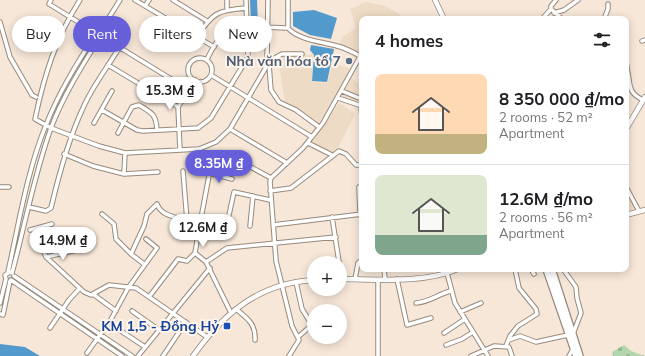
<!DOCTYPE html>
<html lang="en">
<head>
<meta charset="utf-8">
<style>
  body { margin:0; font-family:Mulish,sans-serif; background:#f2f2f2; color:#202124; height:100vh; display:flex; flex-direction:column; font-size:15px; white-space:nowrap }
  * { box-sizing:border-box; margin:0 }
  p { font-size:13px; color:#757577 }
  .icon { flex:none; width:22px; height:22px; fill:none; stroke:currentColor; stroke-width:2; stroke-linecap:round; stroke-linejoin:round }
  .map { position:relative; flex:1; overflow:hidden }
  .panel { position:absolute; left:359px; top:16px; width:270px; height:256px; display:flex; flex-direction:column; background:#fff; border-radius:8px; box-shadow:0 2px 10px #0003 }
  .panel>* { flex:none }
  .guide { position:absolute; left:12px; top:16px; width:287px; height:36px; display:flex; gap:8px }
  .tools { position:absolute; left:307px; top:256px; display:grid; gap:8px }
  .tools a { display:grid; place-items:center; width:40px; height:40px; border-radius:50%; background:#fff; box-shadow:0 2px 10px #0003; font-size:20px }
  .price { position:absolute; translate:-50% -34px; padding:0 9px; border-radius:14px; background:#fff; color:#222; font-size:13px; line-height:26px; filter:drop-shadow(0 1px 2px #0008) }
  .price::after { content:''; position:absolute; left:50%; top:24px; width:12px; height:9px; margin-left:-6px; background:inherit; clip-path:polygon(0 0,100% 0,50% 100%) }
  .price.on { background:#675fd9; color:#fff }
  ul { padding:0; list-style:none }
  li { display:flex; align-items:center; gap:12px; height:100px; padding:0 16px }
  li+li { border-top:1px solid #e0e0e0 }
  li span { display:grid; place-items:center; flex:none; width:112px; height:80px; border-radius:8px; color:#555 }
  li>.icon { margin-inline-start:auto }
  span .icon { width:48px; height:48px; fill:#fffc; stroke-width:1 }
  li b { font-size:17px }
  h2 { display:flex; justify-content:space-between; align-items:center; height:48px; padding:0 16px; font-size:17px }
  .tag { padding:0 14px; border-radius:18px; background:#fff; box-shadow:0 2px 10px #0003; font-size:14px; line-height:36px }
  .tag.on { background:#675fd9; color:#fff }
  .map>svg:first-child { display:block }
  .built { fill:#eedbc5 }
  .cemetery { fill:url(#cemetery-stones) }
  .water { fill:#539acc }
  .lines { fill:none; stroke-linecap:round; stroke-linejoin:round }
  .minor-casing { stroke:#978a7c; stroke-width:5.5 }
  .major-casing { stroke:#978a7c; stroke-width:6 }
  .highway-casing { stroke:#978a7c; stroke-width:8 }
  .minor { stroke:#fff; stroke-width:3.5 }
  .major { stroke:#fff; stroke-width:4.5 }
  .highway { stroke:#fff; stroke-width:5.5 }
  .service-dot { fill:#5c6f8a; stroke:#fef5ec; stroke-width:1.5 }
  .transit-dot { fill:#1a4fb4; stroke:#fef5ec; stroke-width:1.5 }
  .labels { text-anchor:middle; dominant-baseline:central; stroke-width:4; stroke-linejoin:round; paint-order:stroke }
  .service-label { font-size:14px; font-weight:bold; fill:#4e5e75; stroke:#fef5ec; text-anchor:end }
  .transit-label { font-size:14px; font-weight:bold; fill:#164399; stroke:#fef5ec; text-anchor:end }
</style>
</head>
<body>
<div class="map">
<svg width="645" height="356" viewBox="0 0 645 356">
  <defs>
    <pattern id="cemetery-stones" width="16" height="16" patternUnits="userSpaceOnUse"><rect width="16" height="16" fill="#b4d6ae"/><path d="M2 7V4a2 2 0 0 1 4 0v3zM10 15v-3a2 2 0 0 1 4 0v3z" fill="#9ab795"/></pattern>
  </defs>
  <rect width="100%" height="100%" fill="#f6e7d8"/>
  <!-- built -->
  <path class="built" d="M366 2 385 6 401 15 400 19H362V47L356 55 338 48 342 37 356 28 350 9Z
    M285 54 313 55 312 82 327 83 333 62 350 69 330 108 318 124 285 102 278 60Z
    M351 78 362 85V107L342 97Z
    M339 103 355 114 338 148 330 154 311 143Z
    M626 191 635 208 626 212Z"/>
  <!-- cemetery -->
  <path class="cemetery" d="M624 345 631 351 645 356H613L612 352Z"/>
  <!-- water -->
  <path class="water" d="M250 0H257L258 25 251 24Z
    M314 10 337 18 331 39 310 35 293 26V12Z
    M311 45 334 49 327 82 312 81 314 55 310 50Z
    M0 344 25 347 40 356H0Z"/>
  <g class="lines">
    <!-- minor casing -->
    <g class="minor-casing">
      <path id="minor" d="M51 0 49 4 189 90
        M80 0C56 37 44 76 35 119L51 128 99 146 125 153 199 149 216 142 230 129 265 69 267 61 268 0
        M135 0 214 47
        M173 0 207 21
        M227 0V9
        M556 0 551 6V9L562 19
        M145 6 149 0
        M554 13 564 10 578 0
        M542 19 551 9
        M604 19 608 9V4
        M0 22 10 57 32 95 36 97
        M288 28C298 40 324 42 337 46 345 48 353 52 360 56
        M98 35 120 0
        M197 37C212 13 218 10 246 8
        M642 41 645 40
        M302 54H282L271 60 269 65 271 90 279 102 296 110 319 127
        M188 70a12 12 0 1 1 24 0a12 12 0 1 1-24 0Z
        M207 59C211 52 215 42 222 36 236 23 270 28 288 28V0
        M626 62 629 79
        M108 65 178 107
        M211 75 312 137
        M626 80 629 79C630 91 633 95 643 100
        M342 91 359 98
        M338 98 359 105 361 107 362 118
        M102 110 137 130 143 131 198 128 211 118 248 57 246 0
        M94 123 112 91
        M230 129 287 163
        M118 133 132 107 139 105C152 113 156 114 157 130
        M308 143 332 155
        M180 150 178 107 195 80
        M64 154 93 166 124 174 158 172
        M236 159 271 178
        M183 171 187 221
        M209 173 232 179
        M124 174 125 153
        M0 187H9
        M359 187 360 214
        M626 187 639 211
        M270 191 291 188 339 151 346 154 356 165H362
        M29 207 46 211 51 208C59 174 68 140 83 108 92 87 107 68 119 48
        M102 214 114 224 116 239 131 254 144 264
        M332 217 339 262
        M227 224 234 192 270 200
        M273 225 362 214
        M250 226 253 196
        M34 229 46 257 84 292 91 295 109 285 136 288 207 337
        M199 229 211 165
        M30 230 52 224
        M37 238 73 230
        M131 254 144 226 147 214 157 204C163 221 188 215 199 229L195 253 206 262 231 313
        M46 257 77 250
        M206 262 227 248 336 237
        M384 269 385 279
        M531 269 534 274
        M563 269 576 287 577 298 581 313 573 334
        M8 272C19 223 27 171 46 125 59 92 77 63 96 34
        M12 273C25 225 34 175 51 128 63 96 82 66 100 37
        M447 273 455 303 488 356
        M14 276 132 356
        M355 279 358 263 362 260
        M397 279 407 325 431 318
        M11 280 122 356
        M296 282 302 309 312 325 298 337
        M93 294 116 311
        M149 297 178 259 187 261 195 253
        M0 303 6 279 5 275 10 272
        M416 303C430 302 438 294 451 291
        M236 309C247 318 256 324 255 340
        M132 311 159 330
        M460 312 481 303
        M0 314 3 315 10 281
        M50 328 69 300 80 288
        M444 333 465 319
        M509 340 520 336 536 342 568 335
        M446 345 462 339 473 332
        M506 346 510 336 518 326 537 314 536 309 519 288 515 269
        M145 347 109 323 128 288 157 248 146 239
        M87 353 105 328
        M138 356 210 268
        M163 356 186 322
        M289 356 299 340 292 326 276 261 270 182 271 178 303 148 323 123 362 53
        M378 356V280
        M471 356 494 346 509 347 512 356
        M569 356 573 349"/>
    </g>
    <!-- major casing -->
    <g class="major-casing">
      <path id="major" d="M435 0 444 19
        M626 129 645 97
        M626 215 645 210
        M340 279C378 279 422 284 458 269
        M193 356C224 313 259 283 314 280"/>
    </g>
    <!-- highway casing -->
    <g class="highway-casing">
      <path id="highway" d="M546 269 576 356
        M552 269 580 356"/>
    </g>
    <!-- minor -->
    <use href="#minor" class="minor"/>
    <!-- major -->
    <use href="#major" class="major"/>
    <!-- highway -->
    <use href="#highway" class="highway"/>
  </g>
  <!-- markers -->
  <circle class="service-dot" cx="349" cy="61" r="4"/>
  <rect class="transit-dot" x="223" y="322" width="8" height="8" rx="2"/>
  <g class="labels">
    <!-- service labels -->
    <g class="service-label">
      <text x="341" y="61">Nhà văn hóa tổ 7</text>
    </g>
    <!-- transit labels -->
    <g class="transit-label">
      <text x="219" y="326">KM 1,5 - Đồng Hỷ</text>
    </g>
  </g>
</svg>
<div class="tools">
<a>+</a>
<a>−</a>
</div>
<b class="price" style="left:170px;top:111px">15.3M ₫</b>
<b class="price on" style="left:219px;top:184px">8.35M ₫</b>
<b class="price" style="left:203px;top:248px">12.6M ₫</b>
<b class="price" style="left:63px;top:261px">14.9M ₫</b>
<div class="guide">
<a class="tag">Buy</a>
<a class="tag on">Rent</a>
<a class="tag">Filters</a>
<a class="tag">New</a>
</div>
<section class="panel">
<h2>4 homes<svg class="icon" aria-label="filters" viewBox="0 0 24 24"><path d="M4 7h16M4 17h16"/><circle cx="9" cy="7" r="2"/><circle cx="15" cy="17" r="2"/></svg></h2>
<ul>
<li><span style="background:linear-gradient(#ffd9b3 75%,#c2b280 0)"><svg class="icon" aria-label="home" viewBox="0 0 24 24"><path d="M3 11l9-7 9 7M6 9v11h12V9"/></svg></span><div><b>8 350 000 ₫/mo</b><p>2 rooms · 52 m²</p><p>Apartment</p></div></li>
<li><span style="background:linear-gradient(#dfe7d0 75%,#7fa58c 0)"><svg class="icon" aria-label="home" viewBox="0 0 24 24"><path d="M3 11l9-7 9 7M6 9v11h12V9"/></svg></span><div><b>12.6M ₫/mo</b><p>2 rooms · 56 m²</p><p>Apartment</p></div></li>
</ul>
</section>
</div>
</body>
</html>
